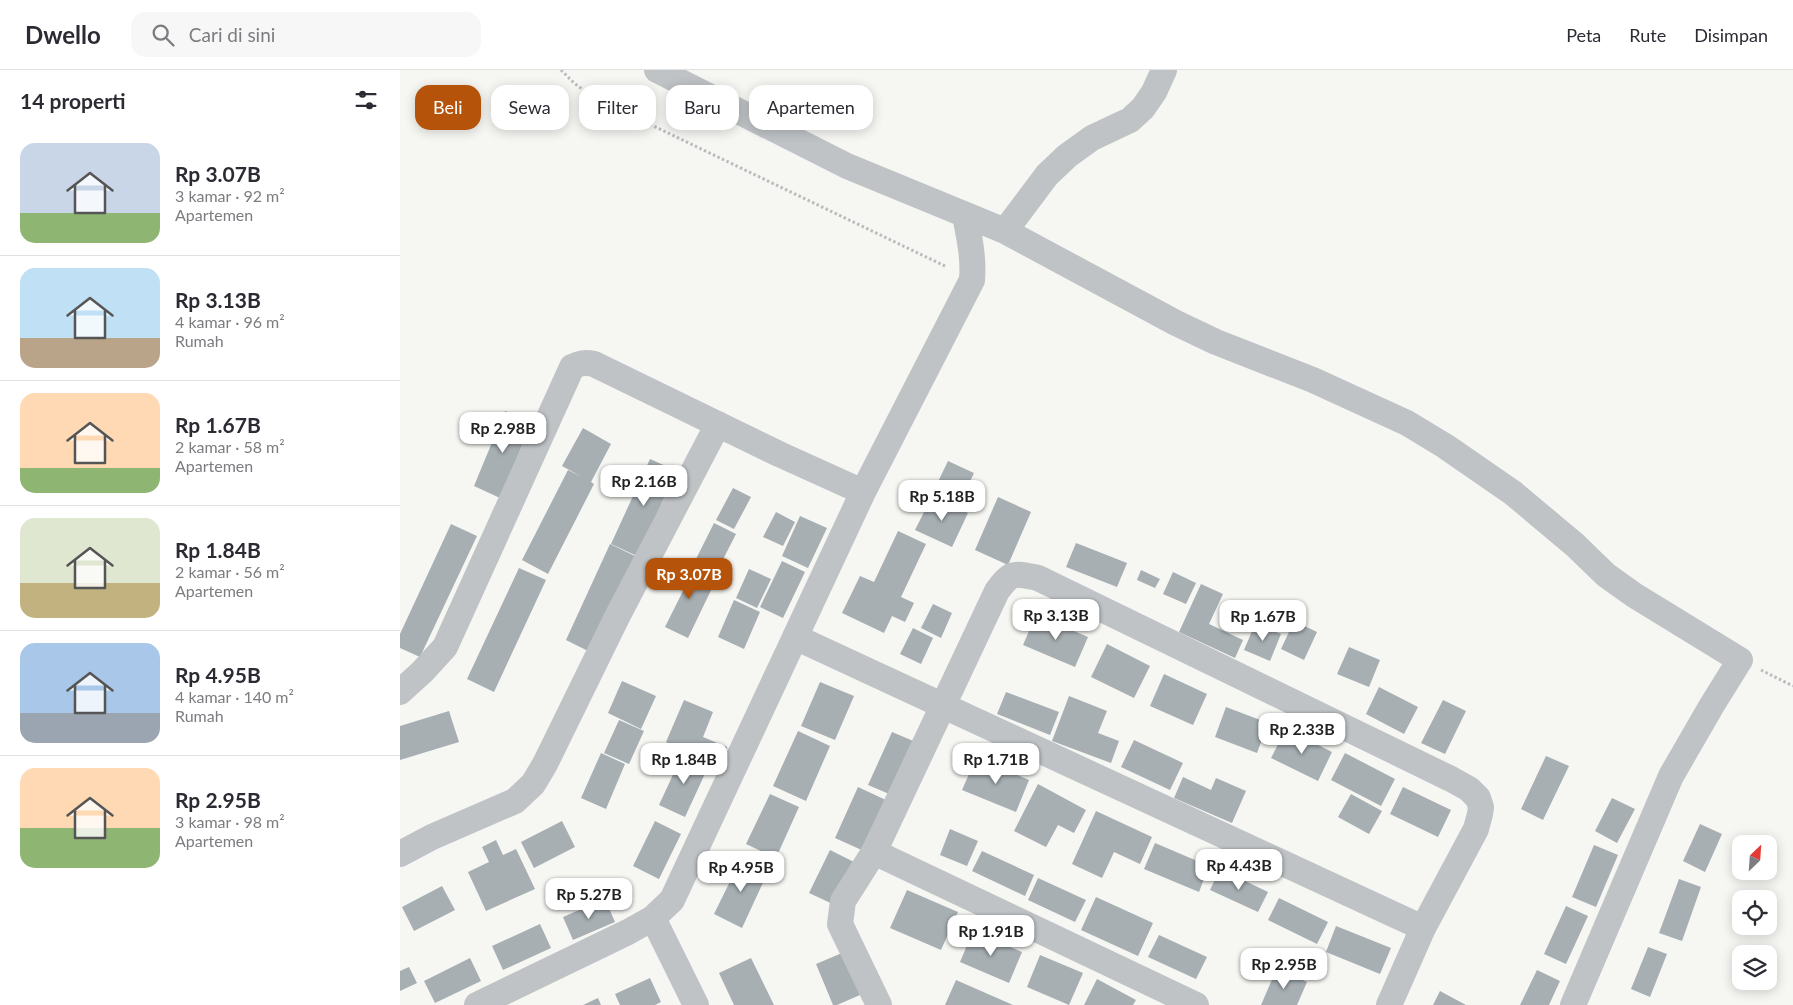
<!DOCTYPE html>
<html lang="id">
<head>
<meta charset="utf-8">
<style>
  body { margin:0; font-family:Lato,sans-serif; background:#f7f7f7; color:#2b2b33; height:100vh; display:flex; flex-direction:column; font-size:19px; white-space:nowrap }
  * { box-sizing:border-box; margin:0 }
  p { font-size:16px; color:#7c7c81 }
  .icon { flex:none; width:28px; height:28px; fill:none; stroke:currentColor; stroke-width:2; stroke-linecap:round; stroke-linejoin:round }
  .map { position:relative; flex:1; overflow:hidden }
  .drawer { display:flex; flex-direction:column; background:#fff; width:400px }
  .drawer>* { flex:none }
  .hud { position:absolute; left:15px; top:15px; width:475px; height:45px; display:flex; gap:10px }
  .needle { width:32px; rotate:25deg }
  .buttons { position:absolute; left:1332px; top:765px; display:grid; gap:10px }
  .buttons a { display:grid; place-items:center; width:45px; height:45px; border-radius:10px; background:#fff; box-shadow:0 2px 12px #0003; font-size:25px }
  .price { position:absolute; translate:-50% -42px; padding:0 11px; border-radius:10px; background:#fff; color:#222; font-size:16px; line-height:32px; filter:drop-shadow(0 1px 2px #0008) }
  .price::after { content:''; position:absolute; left:50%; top:30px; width:15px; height:11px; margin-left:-8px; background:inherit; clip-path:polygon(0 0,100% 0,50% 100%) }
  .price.selected { background:#b45309; color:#fff }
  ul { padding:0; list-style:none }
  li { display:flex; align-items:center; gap:15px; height:125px; padding:0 20px }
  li+li { border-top:1px solid #e1e1e2 }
  li span { display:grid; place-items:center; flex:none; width:140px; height:100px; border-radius:15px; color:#555 }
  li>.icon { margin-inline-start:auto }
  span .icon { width:60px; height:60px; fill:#fffc; stroke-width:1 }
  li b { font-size:21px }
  h2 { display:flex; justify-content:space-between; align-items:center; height:60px; padding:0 20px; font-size:21px }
  .pill { padding:0 18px; border-radius:15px; background:#fff; box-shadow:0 2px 12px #0003; font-size:18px; line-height:45px }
  .pill.selected { background:#b45309; color:#fff }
  header { display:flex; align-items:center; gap:30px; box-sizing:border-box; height:70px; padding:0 25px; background:#fff; border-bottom:1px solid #e1e1e2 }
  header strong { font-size:24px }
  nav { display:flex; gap:28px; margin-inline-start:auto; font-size:18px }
  .search { width:350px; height:45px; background:#f7f7f7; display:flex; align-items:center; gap:12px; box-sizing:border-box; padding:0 18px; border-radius:15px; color:#7c7c81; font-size:19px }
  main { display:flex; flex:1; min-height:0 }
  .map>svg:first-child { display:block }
  .building { fill:#a7afb3 }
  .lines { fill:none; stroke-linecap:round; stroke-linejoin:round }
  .path { stroke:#b9bcbe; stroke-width:3; stroke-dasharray:2.5 2.5; stroke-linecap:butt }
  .street { stroke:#bfc3c6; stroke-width:26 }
</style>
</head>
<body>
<header>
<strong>Dwello</strong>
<div class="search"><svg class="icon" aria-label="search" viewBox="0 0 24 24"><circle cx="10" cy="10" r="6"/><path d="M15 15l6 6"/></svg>Cari di sini</div>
<nav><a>Peta</a><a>Rute</a><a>Disimpan</a></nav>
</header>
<main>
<section class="drawer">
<h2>14 properti<svg class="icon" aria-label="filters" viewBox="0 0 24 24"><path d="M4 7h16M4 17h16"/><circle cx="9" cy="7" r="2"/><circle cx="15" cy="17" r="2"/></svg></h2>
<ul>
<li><span style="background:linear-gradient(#c9d6e8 70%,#8fb573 0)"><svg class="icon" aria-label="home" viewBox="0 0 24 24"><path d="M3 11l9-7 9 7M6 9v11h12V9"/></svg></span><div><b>Rp 3.07B</b><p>3 kamar · 92 m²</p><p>Apartemen</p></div></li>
<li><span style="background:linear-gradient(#bfe0f5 70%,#b9a48a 0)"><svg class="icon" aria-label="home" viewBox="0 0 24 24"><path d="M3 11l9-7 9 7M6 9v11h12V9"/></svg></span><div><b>Rp 3.13B</b><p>4 kamar · 96 m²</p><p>Rumah</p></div></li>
<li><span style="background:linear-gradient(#ffd9b3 75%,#8fb573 0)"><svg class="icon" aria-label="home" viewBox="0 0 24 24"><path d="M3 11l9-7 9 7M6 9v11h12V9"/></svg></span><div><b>Rp 1.67B</b><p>2 kamar · 58 m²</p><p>Apartemen</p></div></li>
<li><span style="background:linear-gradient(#dfe7d0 65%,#c2b280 0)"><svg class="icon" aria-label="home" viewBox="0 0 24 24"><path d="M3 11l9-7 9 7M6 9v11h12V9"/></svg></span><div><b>Rp 1.84B</b><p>2 kamar · 56 m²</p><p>Apartemen</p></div></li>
<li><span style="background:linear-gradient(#a9c7e8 70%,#9aa5b1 0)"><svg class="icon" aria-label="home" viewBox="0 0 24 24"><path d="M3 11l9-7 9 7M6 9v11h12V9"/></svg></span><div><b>Rp 4.95B</b><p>4 kamar · 140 m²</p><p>Rumah</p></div></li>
<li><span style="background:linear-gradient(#ffd9b3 60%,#8fb573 0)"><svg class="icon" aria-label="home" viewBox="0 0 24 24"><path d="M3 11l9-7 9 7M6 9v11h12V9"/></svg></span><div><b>Rp 2.95B</b><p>3 kamar · 98 m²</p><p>Apartemen</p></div></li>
</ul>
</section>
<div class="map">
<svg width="1393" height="935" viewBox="0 0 1393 935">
  <rect width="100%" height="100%" fill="#f6f6f3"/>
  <!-- building -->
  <path class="building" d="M105 341 132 352 100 428 74 416Z
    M183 358 211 374 191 412 194 414 148 504 122 490 168 400 182 407 162 396Z
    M250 389 277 401 237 486 211 474Z
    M548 391 574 403 560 433 534 420Z
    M333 418 351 427 334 459 316 450Z
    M532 426 568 443 552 477 515 460Z
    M598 427 631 442 608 495 575 480Z
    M376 442 395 452 383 476 363 467Z
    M400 446 427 458 408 498 382 486Z
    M314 453 336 464 313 509 292 497Z
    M51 454 77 466 20 587 0 578V564Z
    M498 461 526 474 501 527 514 533 505 552 492 546 484 563 442 543 460 506 474 512Z
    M676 473 727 493 717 517 666 497Z
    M210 474 237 487 192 583 166 570Z
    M382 491 405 502 383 548 360 537Z
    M279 494 315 512 288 568 265 557 285 517 271 511Z
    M119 498 146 510 94 622 67 609Z
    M349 499 371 509 357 538 336 528Z
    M741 500 760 509 755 518 737 510Z
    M773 502 796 513 786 534 763 524Z
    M801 514 823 524 809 554 843 570 835 588 779 562Z
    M334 530 360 542 344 579 318 567Z
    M533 534 552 543 541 568 521 558Z
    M636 545 688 567 675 597 623 575Z
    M894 551 917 562 904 590 881 579Z
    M855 554 881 564 870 591 844 580Z
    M513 558 533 568 521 594 500 584Z
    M707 574 750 596 734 628 691 607Z
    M949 577 980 590 969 617 937 604Z
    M764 604 807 624 793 655 750 636Z
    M222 611 256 626 241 659 208 643Z
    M420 612 454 626 435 670 401 656Z
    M979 617 1018 637 1004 664 966 644Z
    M606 622 659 642 650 665 597 644Z
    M669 626 707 641 698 663 719 671 711 693 652 671Z
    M284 630 313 642 303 667 327 677 320 695 266 672Z
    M1043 630 1066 641 1045 684 1021 673Z
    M826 637 868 653 857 683 815 667Z
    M49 641 59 672 0 690V656Z
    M219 650 244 661 229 694 204 683Z
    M886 659 932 682 918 711 871 688Z
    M398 661 430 676 406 731 373 716Z
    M492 662 518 673 494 726 468 715Z
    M734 670 783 693 770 720 721 697Z
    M201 683 225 694 206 739 181 728Z
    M283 683 309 695 285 747 259 735Z
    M945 683 995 709 981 736 931 710Z
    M1146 686 1169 696 1143 750 1121 739Z
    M576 688 629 710 616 742 562 720Z
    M783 707 811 720 816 708 846 721 832 753 774 728Z
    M638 714 686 740 674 763 658 755 646 777 614 761Z
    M458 717 488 731 466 782 435 768Z
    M1003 717 1051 740 1038 767 990 744Z
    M370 724 399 737 376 788 346 774Z
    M951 724 982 741 969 764 938 747Z
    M1212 728 1235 739 1217 773 1195 761Z
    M696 741 752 767 740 794 714 782 702 808 672 794Z
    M162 751 175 777 134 798 121 772Z
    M255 751 281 764 259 809 233 796Z
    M1300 754 1322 764 1305 802 1283 791Z
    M550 759 578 771 567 796 540 785Z
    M96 770 103 785 116 779 135 819 86 841 68 802 89 792 82 777Z
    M755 773 809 796 799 822 744 799Z
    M1194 775 1218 785 1196 837 1172 827Z
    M430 780 458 794 437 836 409 823Z
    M582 781 634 805 625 826 572 801Z
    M341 789 368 802 342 858 314 844Z
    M820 799 868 822 858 842 810 820Z
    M638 808 686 830 675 852 628 830Z
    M1279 809 1301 817 1282 871 1259 863Z
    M42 816 55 840 14 861 2 837Z
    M507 820 558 842 541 880 490 858Z
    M696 827 753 853 738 886 681 860Z
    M879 828 928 852 917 874 868 850Z
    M205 829 215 852 173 870 163 847Z
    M1166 836 1188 846 1166 894 1144 884Z
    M140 854 151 878 103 900 92 876Z
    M936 856 991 878 980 904 926 882Z
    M573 861 622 882 609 913 560 892Z
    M759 865 807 887 796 909 748 887Z
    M1248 877 1267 884 1250 927 1231 919Z
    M442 883 460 925 437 935H433L416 894Z
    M640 885 683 903 669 935 627 917Z
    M70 888 81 911 35 933 24 911Z
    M351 888 374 935H334L319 903Z
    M9 897 17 913 0 921V901Z
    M877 898 907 912 897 935H861Z
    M1137 900 1160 911 1149 935H1120Z
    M250 908 261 932 255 935H220L215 924Z
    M697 909 736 930 733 935H684Z
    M556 910 613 935H545Z
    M1040 921 1066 935H1033Z
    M198 928 201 935H183Z"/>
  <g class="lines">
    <!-- path -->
    <path class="path" d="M161 0 174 13 193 27 547 197
      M1361 600 1393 616"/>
    <!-- street -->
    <path class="street" d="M257 0 447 96 605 161 776 253 816 272 913 310 1007 353 1045 376 1113 423 1175 475 1206 505 1234 525 1340 590 1312 635 1271 706 1173 935
      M605 161 647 105 667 86 692 68 730 50 743 38 754 22 764 0
      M395 567 1023 858
      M0 622 22 602 45 577 172 297C180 293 185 292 194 294L379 384 463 422
      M474 782 796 935
      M0 784 32 767 115 731 133 714 145 694 217 547 318 354
      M253 848 296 935
      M77 935 228 862 253 848 272 830 463 422 572 210C574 187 569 167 565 145
      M479 935 440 854 443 831 474 782 597 521C612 501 614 503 638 508L1051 709 1069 719 1078 728 1081 737 1080 744 1076 759 1023 858 989 935"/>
  </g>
</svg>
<div class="buttons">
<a><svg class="needle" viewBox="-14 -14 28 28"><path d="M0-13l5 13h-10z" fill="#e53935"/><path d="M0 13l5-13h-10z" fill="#7c7c81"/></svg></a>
<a><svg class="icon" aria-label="locate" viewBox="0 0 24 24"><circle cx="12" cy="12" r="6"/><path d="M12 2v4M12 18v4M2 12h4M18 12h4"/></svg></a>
<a><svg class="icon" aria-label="layers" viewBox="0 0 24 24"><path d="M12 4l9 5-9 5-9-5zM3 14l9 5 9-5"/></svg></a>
</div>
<b class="price" style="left:103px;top:384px">Rp 2.98B</b>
<b class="price" style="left:244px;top:437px">Rp 2.16B</b>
<b class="price" style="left:542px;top:452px">Rp 5.18B</b>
<b class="price selected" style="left:289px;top:530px">Rp 3.07B</b>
<b class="price" style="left:656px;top:571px">Rp 3.13B</b>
<b class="price" style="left:863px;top:572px">Rp 1.67B</b>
<b class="price" style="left:902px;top:685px">Rp 2.33B</b>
<b class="price" style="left:284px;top:715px">Rp 1.84B</b>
<b class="price" style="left:596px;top:715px">Rp 1.71B</b>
<b class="price" style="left:839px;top:821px">Rp 4.43B</b>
<b class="price" style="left:341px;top:823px">Rp 4.95B</b>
<b class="price" style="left:189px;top:850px">Rp 5.27B</b>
<b class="price" style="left:591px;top:887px">Rp 1.91B</b>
<b class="price" style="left:884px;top:920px">Rp 2.95B</b>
<div class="hud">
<a class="pill selected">Beli</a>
<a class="pill">Sewa</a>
<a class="pill">Filter</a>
<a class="pill">Baru</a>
<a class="pill">Apartemen</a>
</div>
</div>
</main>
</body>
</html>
